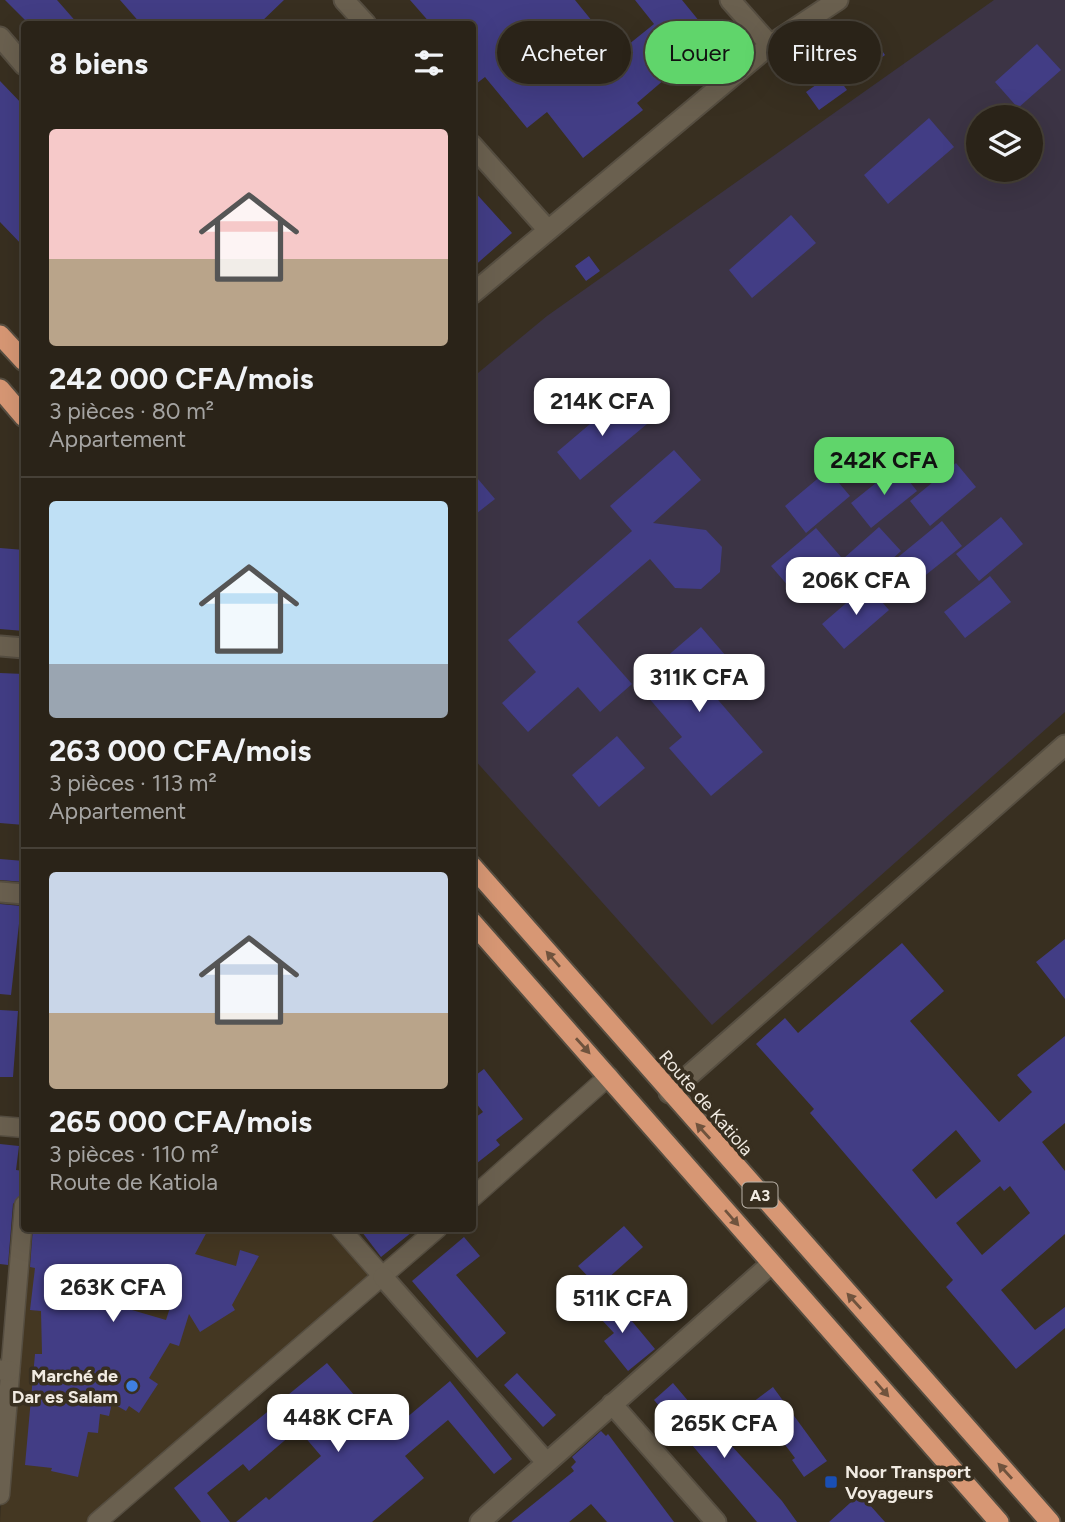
<!DOCTYPE html>
<html lang="fr">
<head>
<meta charset="utf-8">
<style>
  body { margin:0; font-family:Figtree,sans-serif; background:#362f25; color:#f1f3f6; height:100vh; display:flex; flex-direction:column; font-size:26px; white-space:nowrap }
  * { box-sizing:border-box; margin:0 }
  p { font-size:23px; color:#a5a4a2 }
  .icon { flex:none; width:38px; height:38px; fill:none; stroke:currentColor; stroke-width:2; stroke-linecap:round; stroke-linejoin:round }
  .map { position:relative; flex:1; overflow:hidden }
  .drawer { position:absolute; left:21px; top:21px; width:455px; height:1211px; display:flex; flex-direction:column; background:#2a2318; border-radius:7px; box-shadow:0 7px 28px #0002,0 0 0 2px #464037 }
  .drawer>* { flex:none }
  .guide { position:absolute; left:497px; top:21px; width:462px; height:63px; display:flex; gap:14px }
  .controls { position:absolute; left:966px; top:105px; display:grid; gap:14px }
  .controls a { display:grid; place-items:center; width:77px; height:77px; border-radius:50%; background:#2a2318; box-shadow:0 7px 28px #0002,0 0 0 2px #464037; font-size:35px }
  .price { position:absolute; translate:-50% -60px; padding:0 16px; border-radius:14px; background:#fff; color:#222; font-size:23px; line-height:46px; filter:drop-shadow(0 2px 4px #0008) }
  .price::after { content:''; position:absolute; left:50%; top:42px; width:21px; height:16px; margin-left:-10px; background:inherit; clip-path:polygon(0 0,100% 0,50% 100%) }
  .price.active { background:#60d56b; color:#111 }
  ul { padding:0; list-style:none }
  li { display:grid; align-content:center; gap:14px; height:371px; padding:0 28px }
  li+li { border-top:2px solid #464037 }
  li span { display:grid; place-items:center; height:217px; border-radius:7px; color:#555 }
  li>.icon { margin-inline-start:auto }
  span .icon { width:126px; height:126px; fill:#fffc; stroke-width:1 }
  li b { font-size:30px }
  h2 { display:flex; justify-content:space-between; align-items:center; height:84px; padding:0 28px; font-size:30px }
  .tag { padding:0 24px; border-radius:32px; background:#2a2318; box-shadow:0 7px 28px #0002,0 0 0 2px #464037; font-size:24px; line-height:63px }
  .tag.active { background:#60d56b; color:#111 }
  .map>svg:first-child { display:block }
  .built { fill:#443722 }
  .education { fill:#3c3445; fill-rule:evenodd }
  .building { fill:#423d85; fill-rule:evenodd }
  .lines { fill:none; stroke-linecap:round; stroke-linejoin:round }
  .pedestrian-casing { stroke:#564e41; stroke-width:21 }
  .minor-casing { stroke:#564e41; stroke-width:23 }
  .trunk-casing { stroke:#564e41; stroke-width:23 }
  .pedestrian { stroke:#6a604f; stroke-width:18 }
  .minor { stroke:#6a604f; stroke-width:19 }
  .trunk { stroke:#d79774; stroke-width:19 }
  .oneway { fill:#70533d }
  .shop-dot { fill:#3f7fe0; stroke:#382f20; stroke-width:2.5 }
  .transit-dot { fill:#1a4fb4; stroke:#382f20; stroke-width:2.5 }
  .labels { text-anchor:middle; dominant-baseline:central; stroke-width:7; stroke-linejoin:round; paint-order:stroke }
  .shield { fill:#382f20; stroke:#bab3a8; stroke-width:2 }
  .shield-label { font-size:16px; font-weight:bold; fill:#f1ebe2 }
  .street-label { font-size:18px; fill:#f1ebe2; stroke:#382f20 }
  .poi-label { font-size:18px; font-weight:bold; fill:#f1ebe2; stroke:#382f20; text-anchor:end }
</style>
</head>
<body>
<div class="map">
<svg width="1065" height="1522" viewBox="0 0 1065 1522">
  <rect width="100%" height="100%" fill="#382f20"/>
  <!-- built -->
  <path class="built" d="M24 1176V1228L340 1229 383 1277 97 1522H0Z"/>
  <!-- education -->
  <path class="education" d="M994 0H1065V712L712 1025 473 758 472 378 547 316ZM978 117H1031V170H978Z"/>
  <!-- building -->
  <path class="building" d="M5 0H57L78 24H29Z
    M120 0H284L259 24H141Z
    M410 0H575L618 53 654 24 635 0H682L713 38 637 103 643 110 583 158 547 112 527 128 485 77 472 87V24H431Z
    M873 37 885 55 867 68 855 50Z
    M1037 44 1061 70 1018 108 995 82Z
    M834 72 847 90 819 110 806 92Z
    M0 81 24 106V247L0 222Z
    M929 118 954 147 888 204 864 175Z
    M472 189 512 233 472 268Z
    M791 215 816 243 752 298 729 270Z
    M589 256 600 271 586 281 575 266Z
    M623 396 647 424 580 480 557 452Z
    M674 450 701 480 653 523 706 530 722 547 720 572 701 589 675 588 650 559 577 622 632 684 600 712 578 687 528 732 502 703 536 672 508 640 632 531 610 506Z
    M956 463 976 487 930 526 910 501Z
    M897 466 917 491 871 528 851 503Z
    M828 470 850 496 806 533 785 506Z
    M472 472 495 499 472 517Z
    M1001 517 1023 544 979 581 956 554Z
    M942 521 962 546 917 582 897 558Z
    M879 527 901 551 857 591 835 566Z
    M816 528 841 557 796 595 771 566Z
    M0 548 24 550V631L0 629Z
    M990 576 1011 602 965 638 944 612Z
    M867 585 889 610 844 649 822 624Z
    M701 627 726 656 700 679 763 752 711 796 669 748 682 737 636 683Z
    M0 673 24 674V825L0 823Z
    M617 736 645 768 599 807 572 775Z
    M0 859 24 861V882L0 880Z
    M0 904 21 906 11 995 0 994Z
    M1065 939V999L1036 962Z
    M902 943 944 991 910 1021 999 1122 1032 1092 1017 1075 1065 1036V1123L1042 1142 1065 1171V1234L1001 1290 1035 1330 1065 1307V1328L1016 1369 946 1287 953 1280 810 1113 814 1109 756 1044 785 1018 798 1033ZM956 1130 981 1161 936 1199 912 1170ZM1000 1186 1004 1191 1010 1186 1030 1213 982 1255 956 1223Z
    M0 1010 18 1011 13 1077H0Z
    M484 1069 523 1119 496 1140 500 1145 472 1167V1120L483 1112 472 1098V1078Z
    M0 1144 19 1146 16 1170 24 1171 22 1194 13 1204 8 1265 0 1264Z
    M624 1226 643 1247 598 1287 578 1266Z
    M33 1228H209L195 1254 236 1266 240 1250 259 1256 232 1305 235 1310 200 1332 189 1314 179 1346 170 1343 149 1378 158 1384 139 1413 129 1406 126 1411 112 1403 109 1416 100 1414 98 1433 88 1432 78 1477 51 1471 52 1468 25 1465 35 1354H42L41 1311 30 1310 35 1268 30 1267ZM143 1274 177 1286 166 1320 132 1310Z
    M359 1228H417L381 1257Z
    M464 1237 480 1256 456 1275 506 1333 477 1358 412 1281Z
    M602 1294 627 1322 631 1320 655 1349 628 1371 604 1341 614 1333 588 1305Z
    M327 1363 371 1415 383 1405 399 1424 450 1381 512 1459 494 1474 448 1420 405 1456 424 1478 372 1522H236L266 1497 269 1500 321 1456 298 1429 249 1471 243 1464 207 1493 230 1522H201L174 1488Z
    M517 1373 556 1415 543 1427 504 1385Z
    M673 1383 716 1434 719 1432 782 1501 797 1522H757L654 1400Z
    M773 1387 827 1461 804 1477 792 1460 795 1458 753 1402Z
    M601 1431 606 1436 608 1434 674 1522H607L591 1504 569 1522H511L574 1471 571 1467 576 1462 572 1457Z
    M860 1494 885 1522H829Z"/>
  <g class="lines">
    <!-- pedestrian casing -->
    <g class="pedestrian-casing">
      <path id="pedestrian" d="M0 1126 24 1128
        M472 1198 609 1076
        M340 1228 383 1277
        M0 1495 24 1205
        M97 1522 438 1228"/>
    </g>
    <!-- minor casing -->
    <g class="minor-casing">
      <path id="minor" d="M344 0 366 24
        M730 0 770 45
        M0 37 24 65
        M472 145 547 229
        M472 294 770 45 838 0
        M0 646 24 648
        M0 892 24 894
        M669 1093 1065 745
        M383 1277 546 1462
        M0 1370 9 1371
        M612 1404 716 1522
        M480 1522 771 1264"/>
    </g>
    <!-- trunk casing -->
    <g class="trunk-casing">
      <path id="trunk" d="M0 335 24 361
        M0 389 24 417
        M472 866 1050 1522
        M472 922 999 1522"/>
    </g>
    <!-- pedestrian -->
    <use href="#pedestrian" class="pedestrian"/>
    <!-- minor -->
    <use href="#minor" class="minor"/>
    <!-- trunk -->
    <use href="#trunk" class="trunk"/>
  </g>
  <!-- one-way arrows -->
  <defs><path id="oneway-solid" d="M-6-.8H1V-3.2L6.5 0L1 3.2V.8H-6Z" transform="scale(1.75)"/></defs>
  <g class="oneway">
    <use href="#oneway-solid" transform="translate(553 959) rotate(-131)"/>
    <use href="#oneway-solid" transform="translate(583 1046) rotate(48)"/>
    <use href="#oneway-solid" transform="translate(703 1131) rotate(-132)"/>
    <use href="#oneway-solid" transform="translate(732 1218) rotate(49)"/>
    <use href="#oneway-solid" transform="translate(854 1301) rotate(-132)"/>
    <use href="#oneway-solid" transform="translate(882 1389) rotate(49)"/>
    <use href="#oneway-solid" transform="translate(1005 1471) rotate(-132)"/>
  </g>
  <!-- markers -->
  <circle class="shop-dot" cx="132" cy="1386" r="7"/>
  <rect class="transit-dot" x="824" y="1475" width="14" height="14" rx="3.5"/>
  <g class="labels">
    <!-- shield labels -->
    <rect class="shield" x="742.5" y="1182.5" width="35" height="25" rx="5"/>
    <g class="shield-label">
      <text x="760" y="1195">A3</text>
    </g>
    <!-- street labels -->
    <g class="street-label">
      <text transform="translate(706 1103) rotate(49)">Route de Katiola</text>
    </g>
    <!-- poi labels -->
    <g class="poi-label">
      <text x="118" y="1376">Marché de<tspan x="118" dy="21">Dar es Salam</tspan></text>
      <text x="845" y="1472" text-anchor="start">Noor Transport<tspan x="845" dy="21">Voyageurs</tspan></text>
    </g>
  </g>
</svg>
<div class="controls">
<a><svg class="icon" aria-label="layers" viewBox="0 0 24 24"><path d="M12 4l9 5-9 5-9-5zM3 14l9 5 9-5"/></svg></a>
</div>
<b class="price" style="left:602px;top:438px">214K CFA</b>
<b class="price active" style="left:884px;top:497px">242K CFA</b>
<b class="price" style="left:856px;top:617px">206K CFA</b>
<b class="price" style="left:699px;top:714px">311K CFA</b>
<b class="price" style="left:113px;top:1324px">263K CFA</b>
<b class="price" style="left:622px;top:1335px">511K CFA</b>
<b class="price" style="left:338px;top:1454px">448K CFA</b>
<b class="price" style="left:724px;top:1460px">265K CFA</b>
<div class="guide">
<a class="tag">Acheter</a>
<a class="tag active">Louer</a>
<a class="tag">Filtres</a>
</div>
<section class="drawer">
<h2>8 biens<svg class="icon" aria-label="filters" viewBox="0 0 24 24"><path d="M4 7h16M4 17h16"/><circle cx="9" cy="7" r="2"/><circle cx="15" cy="17" r="2"/></svg></h2>
<ul>
<li><span style="background:linear-gradient(#f6c9c9 60%,#b9a48a 0)"><svg class="icon" aria-label="home" viewBox="0 0 24 24"><path d="M3 11l9-7 9 7M6 9v11h12V9"/></svg></span><div><b>242 000 CFA/mois</b><p>3 pièces · 80 m²</p><p>Appartement</p></div></li>
<li><span style="background:linear-gradient(#bfe0f5 75%,#9aa5b1 0)"><svg class="icon" aria-label="home" viewBox="0 0 24 24"><path d="M3 11l9-7 9 7M6 9v11h12V9"/></svg></span><div><b>263 000 CFA/mois</b><p>3 pièces · 113 m²</p><p>Appartement</p></div></li>
<li><span style="background:linear-gradient(#c9d6e8 65%,#b9a48a 0)"><svg class="icon" aria-label="home" viewBox="0 0 24 24"><path d="M3 11l9-7 9 7M6 9v11h12V9"/></svg></span><div><b>265 000 CFA/mois</b><p>3 pièces · 110 m²</p><p>Route de Katiola</p></div></li>
</ul>
</section>
</div>
</body>
</html>
